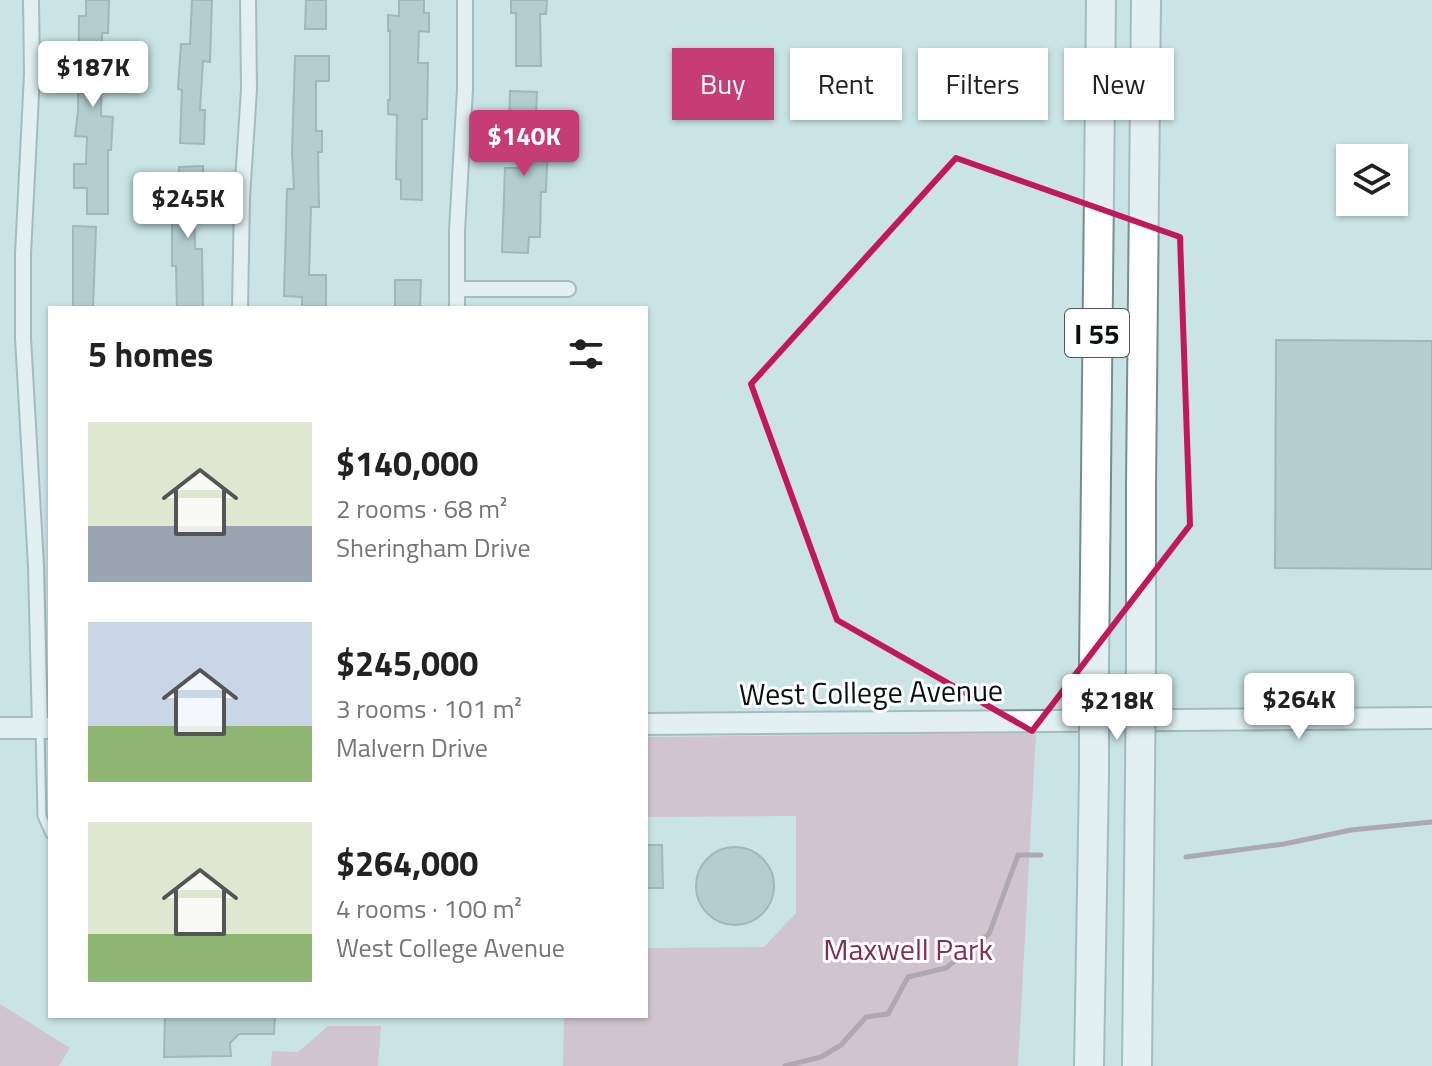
<!DOCTYPE html>
<html lang="en">
<head>
<meta charset="utf-8">
<style>
  body { margin:0; font-family:"Titillium Web",sans-serif; background:#f6f6f6; color:#222; height:100vh; display:flex; flex-direction:column; font-size:30px; white-space:nowrap }
  * { box-sizing:border-box; margin:0 }
  p { font-size:26px; color:#767676 }
  .icon { flex:none; width:44px; height:44px; fill:none; stroke:currentColor; stroke-width:2; stroke-linecap:round; stroke-linejoin:round }
  .map { position:relative; flex:1; overflow:hidden }
  .drawer { position:absolute; left:48px; top:306px; width:600px; height:712px; display:flex; flex-direction:column; background:#fff; border-radius:0px; box-shadow:0 2px 6px #0004 }
  .drawer>* { flex:none }
  .hud { position:absolute; left:672px; top:48px; width:640px; height:72px; display:flex; gap:16px }
  .tools { position:absolute; left:1336px; top:144px; display:grid; gap:16px }
  .tools a { display:grid; place-items:center; width:72px; height:72px; border-radius:0px; background:#fff; box-shadow:0 2px 6px #0004; font-size:40px }
  .price { position:absolute; translate:-50% -68px; padding:0 18px; border-radius:8px; background:#fff; color:#222; font-size:26px; line-height:52px; filter:drop-shadow(0 2px 4px #0008) }
  .price::after { content:''; position:absolute; left:50%; top:48px; width:24px; height:18px; margin-left:-12px; background:inherit; clip-path:polygon(0 0,100% 0,50% 100%) }
  .price.active { background:#c63d76; color:#fff }
  ul { padding:0; list-style:none }
  li { display:flex; align-items:center; gap:24px; height:200px; padding:0 40px }
  li span { display:grid; place-items:center; flex:none; width:224px; height:160px; border-radius:0px; color:#555 }
  li>.icon { margin-inline-start:auto }
  span .icon { width:96px; height:96px; fill:#fffc; stroke-width:1 }
  li b { font-size:34px }
  h2 { display:flex; justify-content:space-between; align-items:center; height:96px; padding:0 40px; font-size:34px }
  .chip { padding:0 28px; border-radius:0px; background:#fff; box-shadow:0 2px 6px #0004; font-size:28px; line-height:72px }
  .chip.active { background:#c63d76; color:#fff }
  .map>svg:first-child { display:block }
  .green { fill:#d8a1b2 }
  .lines { fill:none; stroke-linecap:round; stroke-linejoin:round }
  .stream { stroke:#8c606f; stroke-width:5 }
  .building { fill:#9ab3b4; stroke:#6b8384; stroke-width:2 }
  .service-casing { stroke:#758d8e; stroke-width:11 }
  .minor-casing { stroke:#758d8e; stroke-width:18 }
  .secondary-casing { stroke:#758d8e; stroke-width:24 }
  .motorway-casing { stroke:#758d8e; stroke-width:32 }
  .service { stroke:#fff; stroke-width:7 }
  .minor { stroke:#fff; stroke-width:14 }
  .secondary { stroke:#fff; stroke-width:20 }
  .motorway { stroke:#fff; stroke-width:28 }
  .motorway-bridge-casing { stroke:#758d8e; stroke-width:32; stroke-linecap:butt }
  .motorway-bridge { stroke:#fff; stroke-width:28 }
  .marked { fill:none; stroke:#c2185b; stroke-width:6; stroke-linejoin:round }
  .labels { text-anchor:middle; dominant-baseline:central; stroke-width:6; stroke-linejoin:round; paint-order:stroke }
  .shield { fill:#fff; stroke:#525858; stroke-width:2 }
  .shield-label { font-size:28px; font-weight:bold; fill:#081111 }
  .street-label { font-size:30px; fill:#081111; stroke:#fff }
  .park-label { font-size:30px; fill:#822f50; stroke:#fff }
</style>
</head>
<body>
<div class="map">
<svg width="1432" height="1066" viewBox="0 0 1432 1066">
  <rect width="100%" height="100%" fill="#cae4e5"/>
  <!-- green -->
  <path class="green" d="M1036 733 1018 1066H563L564 1016H646V948L764 947 796 913V816L646 817V737Z
    M0 1004 70 1048 59 1066H0Z
    M328 1026H381L378 1066H271L272 1051 298 1052Z"/>
  <g class="lines">
    <!-- stream -->
    <path class="stream" d="M1186 857 1284 844 1351 830 1432 822
      M785 1066 821 1057 841 1045 866 1017 888 1014 908 977 946 968 989 934 1018 855H1041"/>
  </g>
  <!-- building -->
  <path class="building" d="M86 0H109L108 33H102L101 116 113 117 111 150H108V214H87V188H74V164H86L87 137 75 136 78 111 79 16H86Z
    M192 0H212L210 62 203 61 200 110H205L204 144 180 143 182 90 178 89 181 44H190Z
    M306 0H326V29H305Z
    M399 0H424V13H429V32L419 31 418 63H428L427 119H422V200L401 199V180L396 179 397 115 388 114V100H390V31H388V15L399 16Z
    M511 0H547L546 14H540L541 66H516V13H511Z
    M295 56H329V81H316V131H322V152H318L319 207H311L309 275H326V308H302V297L284 296 287 189H294L292 152Z
    M510 91 537 92 535 140 548 141 546 192H541L540 237H529L528 253 502 252 505 168H521L522 124H509Z
    M203 166V206H194L195 249H202L203 308H177L176 266H172V220H180L179 167Z
    M73 226 96 227 93 308H73Z
    M395 280H421L420 308H395Z
    M1276 340 1432 341V569L1275 568Z
    M646 845H662L663 888H646Z
    M696 886a39 39 0 1 1 78 0a39 39 0 1 1-78 0Z
    M165 1016H275L274 1034H239L230 1043 231 1056 164 1057Z"/>
  <g class="lines">
    <!-- service casing -->
    <g class="service-casing">
      <path id="service" d="M40 730 42 816 50 834"/>
    </g>
    <!-- minor casing -->
    <g class="minor-casing">
      <path id="minor" d="M31 0 32 74 23 254V338L36 566 40 728
        M457 289H568
        M240 308 242 197 249 89 248 0
        M457 308V231L465 89V0"/>
    </g>
    <!-- secondary casing -->
    <g class="secondary-casing">
      <path id="secondary" d="M646 724 1432 718
        M0 728H50"/>
    </g>
    <!-- motorway casing -->
    <g class="motorway-casing">
      <path id="motorway" d="M1141 665V486L1146 0
        M1094 667 1101 0
        M1089 1066 1094 774
        M1137 1066 1140 775"/>
    </g>
    <!-- service -->
    <use href="#service" class="service"/>
    <!-- minor -->
    <use href="#minor" class="minor"/>
    <!-- secondary -->
    <use href="#secondary" class="secondary"/>
    <!-- motorway -->
    <use href="#motorway" class="motorway"/>
    <!-- motorway-bridge casing -->
    <g class="motorway-bridge-casing">
      <path id="motorway-bridge" d="M1094 774V667
        M1140 775 1141 665"/>
    </g>
    <!-- motorway-bridge -->
    <use href="#motorway-bridge" class="motorway-bridge"/>
  </g>
  <!-- marked area -->
  <path d="M0 0H1432V1066H0ZM956 158 1180 237 1190 525 1032 731 837 620 751 384Z" fill="#cae4e5" fill-opacity=".55" fill-rule="evenodd"/>
  <path class="marked" d="M956 158 1180 237 1190 525 1032 731 837 620 751 384Z"/>
  <g class="labels">
    <!-- shield labels -->
    <rect class="shield" x="1065" y="309" width="64" height="48" rx="6"/>
    <g class="shield-label">
      <text x="1097" y="333">I 55</text>
    </g>
    <!-- street labels -->
    <g class="street-label">
      <text transform="translate(871 692) rotate(-1)">West College Avenue</text>
    </g>
    <!-- park labels -->
    <g class="park-label">
      <text x="908" y="949">Maxwell Park</text>
    </g>
  </g>
</svg>
<div class="tools">
<a><svg class="icon" aria-label="layers" viewBox="0 0 24 24"><path d="M12 4l9 5-9 5-9-5zM3 14l9 5 9-5"/></svg></a>
</div>
<b class="price" style="left:93px;top:109px">$187K</b>
<b class="price active" style="left:524px;top:178px">$140K</b>
<b class="price" style="left:188px;top:240px">$245K</b>
<b class="price" style="left:1299px;top:741px">$264K</b>
<b class="price" style="left:1117px;top:742px">$218K</b>
<div class="hud">
<a class="chip active">Buy</a>
<a class="chip">Rent</a>
<a class="chip">Filters</a>
<a class="chip">New</a>
</div>
<section class="drawer">
<h2>5 homes<svg class="icon" aria-label="filters" viewBox="0 0 24 24"><path d="M4 7h16M4 17h16"/><circle cx="9" cy="7" r="2"/><circle cx="15" cy="17" r="2"/></svg></h2>
<ul>
<li><span style="background:linear-gradient(#dfe7d0 65%,#9aa5b1 0)"><svg class="icon" aria-label="home" viewBox="0 0 24 24"><path d="M3 11l9-7 9 7M6 9v11h12V9"/></svg></span><div><b>$140,000</b><p>2 rooms · 68 m²</p><p>Sheringham Drive</p></div></li>
<li><span style="background:linear-gradient(#c9d6e8 65%,#8fb573 0)"><svg class="icon" aria-label="home" viewBox="0 0 24 24"><path d="M3 11l9-7 9 7M6 9v11h12V9"/></svg></span><div><b>$245,000</b><p>3 rooms · 101 m²</p><p>Malvern Drive</p></div></li>
<li><span style="background:linear-gradient(#dfe7d0 70%,#8fb573 0)"><svg class="icon" aria-label="home" viewBox="0 0 24 24"><path d="M3 11l9-7 9 7M6 9v11h12V9"/></svg></span><div><b>$264,000</b><p>4 rooms · 100 m²</p><p>West College Avenue</p></div></li>
</ul>
</section>
</div>
</body>
</html>
